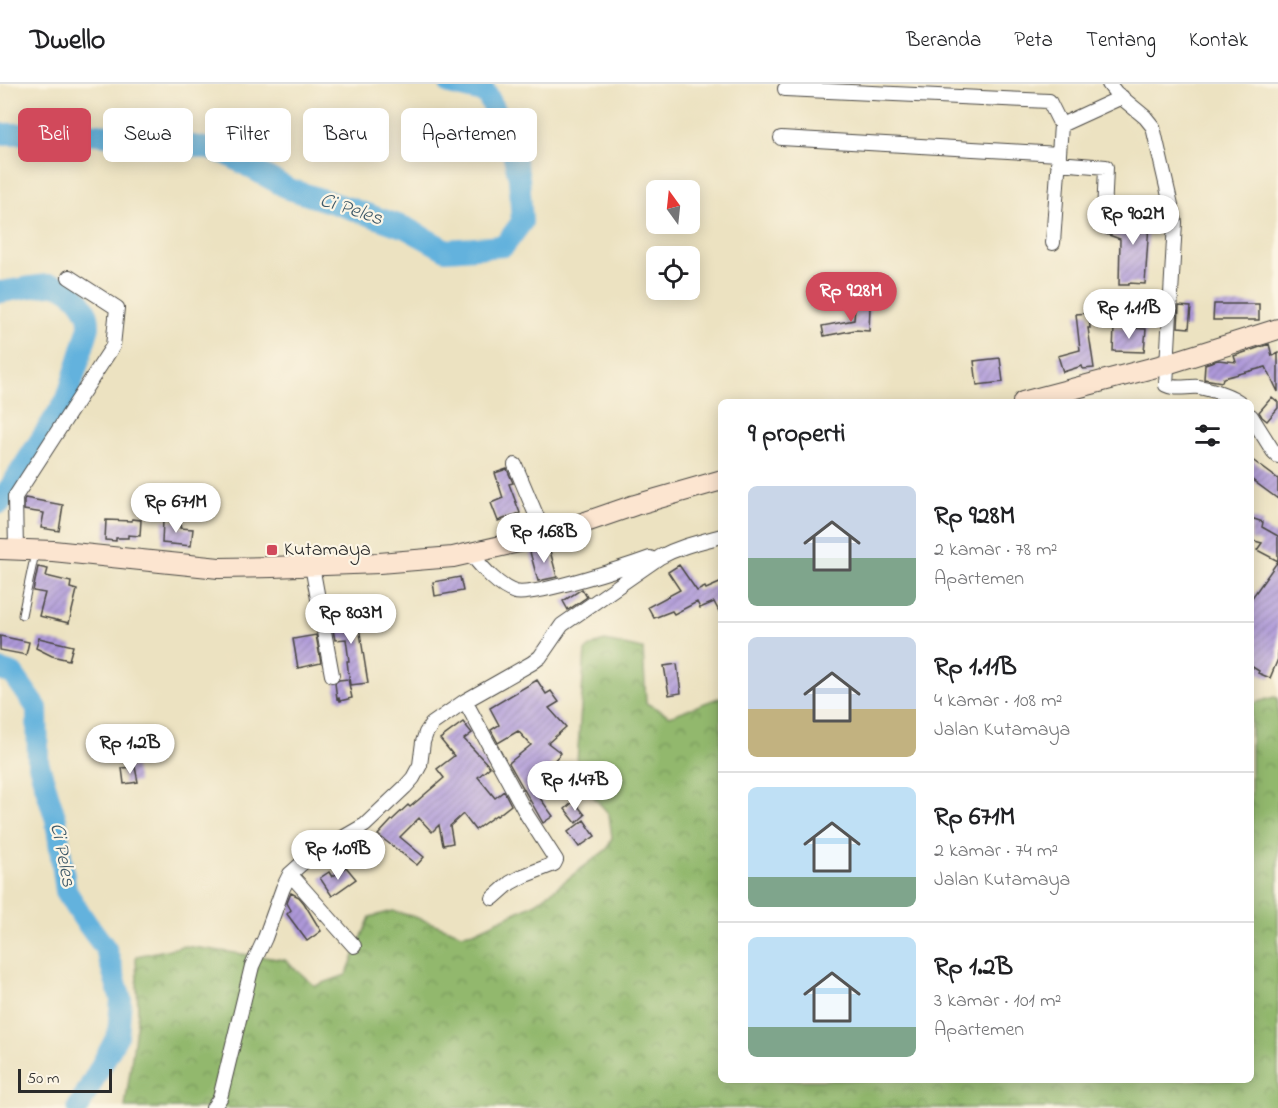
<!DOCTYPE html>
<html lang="id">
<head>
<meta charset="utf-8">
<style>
  body { margin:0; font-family:"Indie Flower",sans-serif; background:#f2f2f2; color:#202124; height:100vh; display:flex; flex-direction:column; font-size:22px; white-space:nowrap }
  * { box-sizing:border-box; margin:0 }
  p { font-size:20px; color:#757577 }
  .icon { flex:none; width:33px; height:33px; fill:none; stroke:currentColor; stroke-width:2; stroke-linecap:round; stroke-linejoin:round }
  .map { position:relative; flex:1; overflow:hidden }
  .panel { position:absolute; left:718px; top:315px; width:536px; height:684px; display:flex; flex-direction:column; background:#fff; border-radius:9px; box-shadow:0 3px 15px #0003 }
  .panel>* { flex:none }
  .banner { position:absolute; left:18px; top:24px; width:570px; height:54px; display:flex; gap:12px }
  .needle { width:39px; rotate:345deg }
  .buttons { position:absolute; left:646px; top:96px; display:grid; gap:12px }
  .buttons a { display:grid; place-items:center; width:54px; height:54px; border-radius:9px; background:#fff; box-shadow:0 3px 15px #0003; font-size:30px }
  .scale { position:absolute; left:18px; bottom:15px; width:94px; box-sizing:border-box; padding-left:6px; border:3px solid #2b2b2b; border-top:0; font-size:16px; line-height:21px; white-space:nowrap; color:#2b2b2b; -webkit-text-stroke:4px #fcf5e5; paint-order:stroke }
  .price { position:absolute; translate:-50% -51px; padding:0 14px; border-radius:21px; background:#fff; color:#222; font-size:20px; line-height:39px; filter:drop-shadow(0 2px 3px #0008) }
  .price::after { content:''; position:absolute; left:50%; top:36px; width:18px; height:14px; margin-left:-9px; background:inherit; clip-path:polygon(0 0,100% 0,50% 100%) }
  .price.active { background:#d1495b; color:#fff }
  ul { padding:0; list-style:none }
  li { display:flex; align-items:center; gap:18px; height:150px; padding:0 30px }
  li+li { border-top:2px solid #e0e0e0 }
  li span { display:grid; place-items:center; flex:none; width:168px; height:120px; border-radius:9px; color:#555 }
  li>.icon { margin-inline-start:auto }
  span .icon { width:72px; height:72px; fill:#fffc; stroke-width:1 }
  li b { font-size:26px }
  h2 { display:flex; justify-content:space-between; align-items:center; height:72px; padding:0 30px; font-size:26px }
  .chip { padding:0 21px; border-radius:9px; background:#fff; box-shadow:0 3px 15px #0003; font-size:21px; line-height:54px }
  .chip.active { background:#d1495b; color:#fff }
  header { display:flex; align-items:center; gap:36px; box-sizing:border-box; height:84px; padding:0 30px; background:#fff; border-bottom:2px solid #e0e0e0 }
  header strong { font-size:28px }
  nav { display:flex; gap:33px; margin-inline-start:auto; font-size:21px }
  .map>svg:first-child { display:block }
  .forest { fill:url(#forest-crowns); stroke:#5e724c; stroke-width:1.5 }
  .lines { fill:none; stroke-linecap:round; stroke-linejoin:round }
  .river { stroke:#63b2dd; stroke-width:22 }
  .building { fill:url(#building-hatch) }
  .service-casing { stroke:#484642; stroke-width:9 }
  .minor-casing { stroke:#484642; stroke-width:16 }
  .secondary-casing { stroke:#484642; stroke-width:22 }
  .service { stroke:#fff; stroke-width:7 }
  .minor { stroke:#fff; stroke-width:14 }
  .secondary { stroke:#fce5d0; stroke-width:20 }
  .poi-dot { fill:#d1495b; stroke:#fcf5e5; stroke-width:2 }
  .labels { text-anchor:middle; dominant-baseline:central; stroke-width:4.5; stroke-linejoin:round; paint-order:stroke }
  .poi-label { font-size:20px; fill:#2b2b2b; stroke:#fcf5e5; text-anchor:start }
  .water-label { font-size:21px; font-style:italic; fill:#3f5a69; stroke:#fcf5e5 }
</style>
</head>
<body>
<header>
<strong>Dwello</strong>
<nav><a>Beranda</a><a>Peta</a><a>Tentang</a><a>Kontak</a></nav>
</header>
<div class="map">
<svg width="1278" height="1024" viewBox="0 0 1278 1024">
  <defs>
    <pattern id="forest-crowns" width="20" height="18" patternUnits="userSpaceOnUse" patternTransform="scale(1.5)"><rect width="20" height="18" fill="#92b86d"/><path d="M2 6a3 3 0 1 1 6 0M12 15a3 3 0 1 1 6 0" fill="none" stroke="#77965a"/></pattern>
    <pattern id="building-hatch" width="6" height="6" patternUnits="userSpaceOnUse" patternTransform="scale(1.5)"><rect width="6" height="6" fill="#ae99d9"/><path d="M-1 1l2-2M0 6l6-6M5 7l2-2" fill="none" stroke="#8e7db0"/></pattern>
  </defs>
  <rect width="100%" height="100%" fill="#fcf5e5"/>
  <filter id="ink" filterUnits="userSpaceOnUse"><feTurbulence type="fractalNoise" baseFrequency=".0167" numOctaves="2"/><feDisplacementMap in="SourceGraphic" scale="12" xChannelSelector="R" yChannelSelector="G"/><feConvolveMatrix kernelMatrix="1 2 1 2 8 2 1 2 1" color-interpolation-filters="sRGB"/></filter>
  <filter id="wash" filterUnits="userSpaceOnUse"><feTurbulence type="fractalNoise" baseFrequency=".008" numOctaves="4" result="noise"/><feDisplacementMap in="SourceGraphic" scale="24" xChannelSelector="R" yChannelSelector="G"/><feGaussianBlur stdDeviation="1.35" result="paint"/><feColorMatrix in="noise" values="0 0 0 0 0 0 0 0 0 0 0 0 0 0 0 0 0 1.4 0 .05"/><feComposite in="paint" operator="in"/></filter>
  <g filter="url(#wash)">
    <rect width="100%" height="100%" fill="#ece2c1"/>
    <!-- forest -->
    <path class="forest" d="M605 557 643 565 646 619 670 632 721 613 722 996H1251V620L1274 613 1278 614V1024H125L138 928 136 872 185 862 285 876 315 902 346 891 370 833 393 827 415 833 462 850 474 848 536 819 607 765 612 754 609 730 576 693 585 567 595 560Z"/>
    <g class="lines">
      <!-- river -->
      <path class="river" d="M0 50 87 49 158 56 205 64 226 70 289 105 349 124 406 144 446 166 504 162 522 138 519 94 509 52 486 9 450 0
        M0 208C17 206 35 201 52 201 67 201 81 215 87 229 89 233 89 238 89 243L67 315 0 419
        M0 586 13 590 37 624 38 678 56 736 66 807 83 834 106 865 121 915 118 951 78 1024"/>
    </g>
    <g id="blocks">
      <!-- building -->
      <path class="building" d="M1159 128 1160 140H1149L1145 200 1129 199V201H1119L1120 155 1106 150 1113 133 1134 137V129Z
        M1214 220H1259V236H1213Z
        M855 222 870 223 869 247 855 246 824 252 822 242 854 236Z
        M1179 222 1191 223 1189 244 1178 243Z
        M1089 229 1090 244H1088L1094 284 1083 285 1082 282 1063 288 1058 272 1080 266 1076 230Z
        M1114 243 1146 245 1144 268 1113 267Z
        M1269 260 1272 272 1278 269V308L1266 283 1223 294 1222 298 1204 295 1205 280 1218 276 1236 278 1234 272Z
        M1000 274 1003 298 977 301 974 277Z
        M1272 313 1278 318V324L1267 337 1262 333 1259 328Z
        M1251 375 1278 395V415L1251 395Z
        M507 385 513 399 509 400 520 429 498 437 491 419 503 414 495 389Z
        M25 414 63 421 59 447 41 444 44 429 24 426V416Z
        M1251 434 1263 438 1262 443 1278 452V477L1257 466 1262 459 1251 456Z
        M132 435 141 436 140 452 128 451V454H116V457L105 456 106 436 132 437Z
        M163 436 181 438 180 444 193 445 191 462 162 459Z
        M549 463 557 493 538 497 530 468Z
        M1278 477V575L1270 594 1258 589 1259 587 1251 582V515Z
        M679 481 697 507 705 503 706 505 722 498V533L714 518 700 524 697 518 674 530 672 527 654 534 648 523 680 506 668 488Z
        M38 483 48 485 46 492 71 498 70 504 77 506 69 539 39 532 45 509 33 507Z
        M460 493 463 507 435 512 433 498Z
        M582 505 587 513 568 526 563 517Z
        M338 523 339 533 357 530 368 599 350 601 347 577H349L346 555 335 556 329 524Z
        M316 551 321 579 298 584 293 555Z
        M0 552 29 558 26 571 0 566Z
        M39 554 73 562 69 576 52 572 36 564Z
        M677 580 681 609 669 611 664 582Z
        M348 595 352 614 340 617 339 614 337 615 335 599 339 596Z
        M537 596 546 610 551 607 559 618 549 624 566 643 548 659 561 669 550 681 560 691 540 711 541 713 540 714 553 732 543 739 509 679 531 661 518 647 498 659 491 646 499 641 490 624Z
        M463 638 472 649 464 655 490 683 478 693 495 714 504 707 511 721 497 732 496 731 475 746 463 730 450 742 453 759 443 761 439 741 432 748 419 734 400 753 424 773 417 781 378 751 391 737 408 721 410 723 444 694 437 685 454 672 440 655Z
        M135 683 138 698 124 700 122 684Z
        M574 717 585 731 576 739 565 725Z
        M584 736 595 752 579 763 568 748Z
        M346 783 356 795 332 812 320 794 329 788 332 793Z
        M291 809 299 813 304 819 321 847 307 857 287 830 291 826 287 819Z"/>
    </g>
  </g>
  <g filter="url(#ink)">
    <use href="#blocks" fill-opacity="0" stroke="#484642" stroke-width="1.5"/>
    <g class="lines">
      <!-- service casing -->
      <g class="service-casing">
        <path id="service" d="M22 531 35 469"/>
      </g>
      <!-- minor casing -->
      <g class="minor-casing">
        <path id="minor" d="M1109 0 1116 9 1145 33 1153 43 1175 138 1166 301C1175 306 1188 302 1199 303 1213 306 1228 310 1239 318
          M785 5 1049 17 1061 41 1122 13
          M781 54 1059 70 1061 41
          M1058 79 1106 83 1104 131
          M1053 159 1059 72
          M1251 332 1273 367 1278 372
          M515 381 545 452
          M16 466 15 413 113 262 117 224 69 193
          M470 469C482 483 497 502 515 508 533 513 628 482 650 474
          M312 482 332 591
          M465 617 527 731 556 776 554 780 523 792 510 799 493 814
          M290 790 354 862
          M213 1024 220 1014 252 882 265 854 283 804 290 790 308 774 365 741 405 703 413 694 420 681 423 658 426 649 432 640 465 617 532 579 540 573 562 541 660 473C680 462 700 458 722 452"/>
      </g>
      <!-- secondary casing -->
      <g class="secondary-casing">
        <path id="secondary" d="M1023 318 1167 280 1278 245
          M0 465 53 467 219 484 272 483 379 479 453 473 545 452 635 421 722 396"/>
      </g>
      <!-- service -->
      <use href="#service" class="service"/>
      <!-- minor -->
      <use href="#minor" class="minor"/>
      <!-- secondary -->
      <use href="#secondary" class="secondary"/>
    </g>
  </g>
  <!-- markers -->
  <rect class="poi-dot" x="266" y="460" width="12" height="12" rx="3"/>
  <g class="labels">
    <!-- poi labels -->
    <g class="poi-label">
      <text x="284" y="466">Kutamaya</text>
    </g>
    <!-- water labels -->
    <g class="water-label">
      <text transform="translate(351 126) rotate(18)">Ci Peles</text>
      <text transform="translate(62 771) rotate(79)">Ci Peles</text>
    </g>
  </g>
</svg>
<div class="buttons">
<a><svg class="needle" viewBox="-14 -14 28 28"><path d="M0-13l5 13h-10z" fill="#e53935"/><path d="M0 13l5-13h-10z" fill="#757577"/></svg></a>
<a><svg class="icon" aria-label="locate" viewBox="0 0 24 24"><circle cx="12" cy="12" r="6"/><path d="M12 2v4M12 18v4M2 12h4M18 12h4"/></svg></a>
</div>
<div class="scale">50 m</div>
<b class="price" style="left:1133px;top:162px">Rp 902M</b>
<b class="price active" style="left:851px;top:239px">Rp 928M</b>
<b class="price" style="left:1129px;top:256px">Rp 1.11B</b>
<b class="price" style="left:176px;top:450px">Rp 671M</b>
<b class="price" style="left:544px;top:480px">Rp 1.68B</b>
<b class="price" style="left:351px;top:561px">Rp 803M</b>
<b class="price" style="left:130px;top:691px">Rp 1.2B</b>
<b class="price" style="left:575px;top:728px">Rp 1.47B</b>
<b class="price" style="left:338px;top:797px">Rp 1.09B</b>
<div class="banner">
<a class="chip active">Beli</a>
<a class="chip">Sewa</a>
<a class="chip">Filter</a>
<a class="chip">Baru</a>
<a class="chip">Apartemen</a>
</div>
<section class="panel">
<h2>9 properti<svg class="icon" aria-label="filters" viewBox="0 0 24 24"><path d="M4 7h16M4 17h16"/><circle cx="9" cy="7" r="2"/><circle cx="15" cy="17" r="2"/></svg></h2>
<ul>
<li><span style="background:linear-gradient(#c9d6e8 60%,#7fa58c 0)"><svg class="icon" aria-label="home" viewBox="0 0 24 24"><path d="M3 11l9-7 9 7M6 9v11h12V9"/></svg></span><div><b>Rp 928M</b><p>2 kamar · 78 m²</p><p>Apartemen</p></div></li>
<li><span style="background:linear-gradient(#c9d6e8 60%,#c2b280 0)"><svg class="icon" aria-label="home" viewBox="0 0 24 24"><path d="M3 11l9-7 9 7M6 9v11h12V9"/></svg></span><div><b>Rp 1.11B</b><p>4 kamar · 108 m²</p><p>Jalan Kutamaya</p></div></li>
<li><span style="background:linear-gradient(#bfe0f5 75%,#7fa58c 0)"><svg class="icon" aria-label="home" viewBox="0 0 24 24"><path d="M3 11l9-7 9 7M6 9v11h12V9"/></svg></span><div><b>Rp 671M</b><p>2 kamar · 74 m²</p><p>Jalan Kutamaya</p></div></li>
<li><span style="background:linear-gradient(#bfe0f5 75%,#7fa58c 0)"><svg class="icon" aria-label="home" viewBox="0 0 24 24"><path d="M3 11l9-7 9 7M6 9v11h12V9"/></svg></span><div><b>Rp 1.2B</b><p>3 kamar · 101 m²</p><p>Apartemen</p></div></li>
</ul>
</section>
</div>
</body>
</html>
